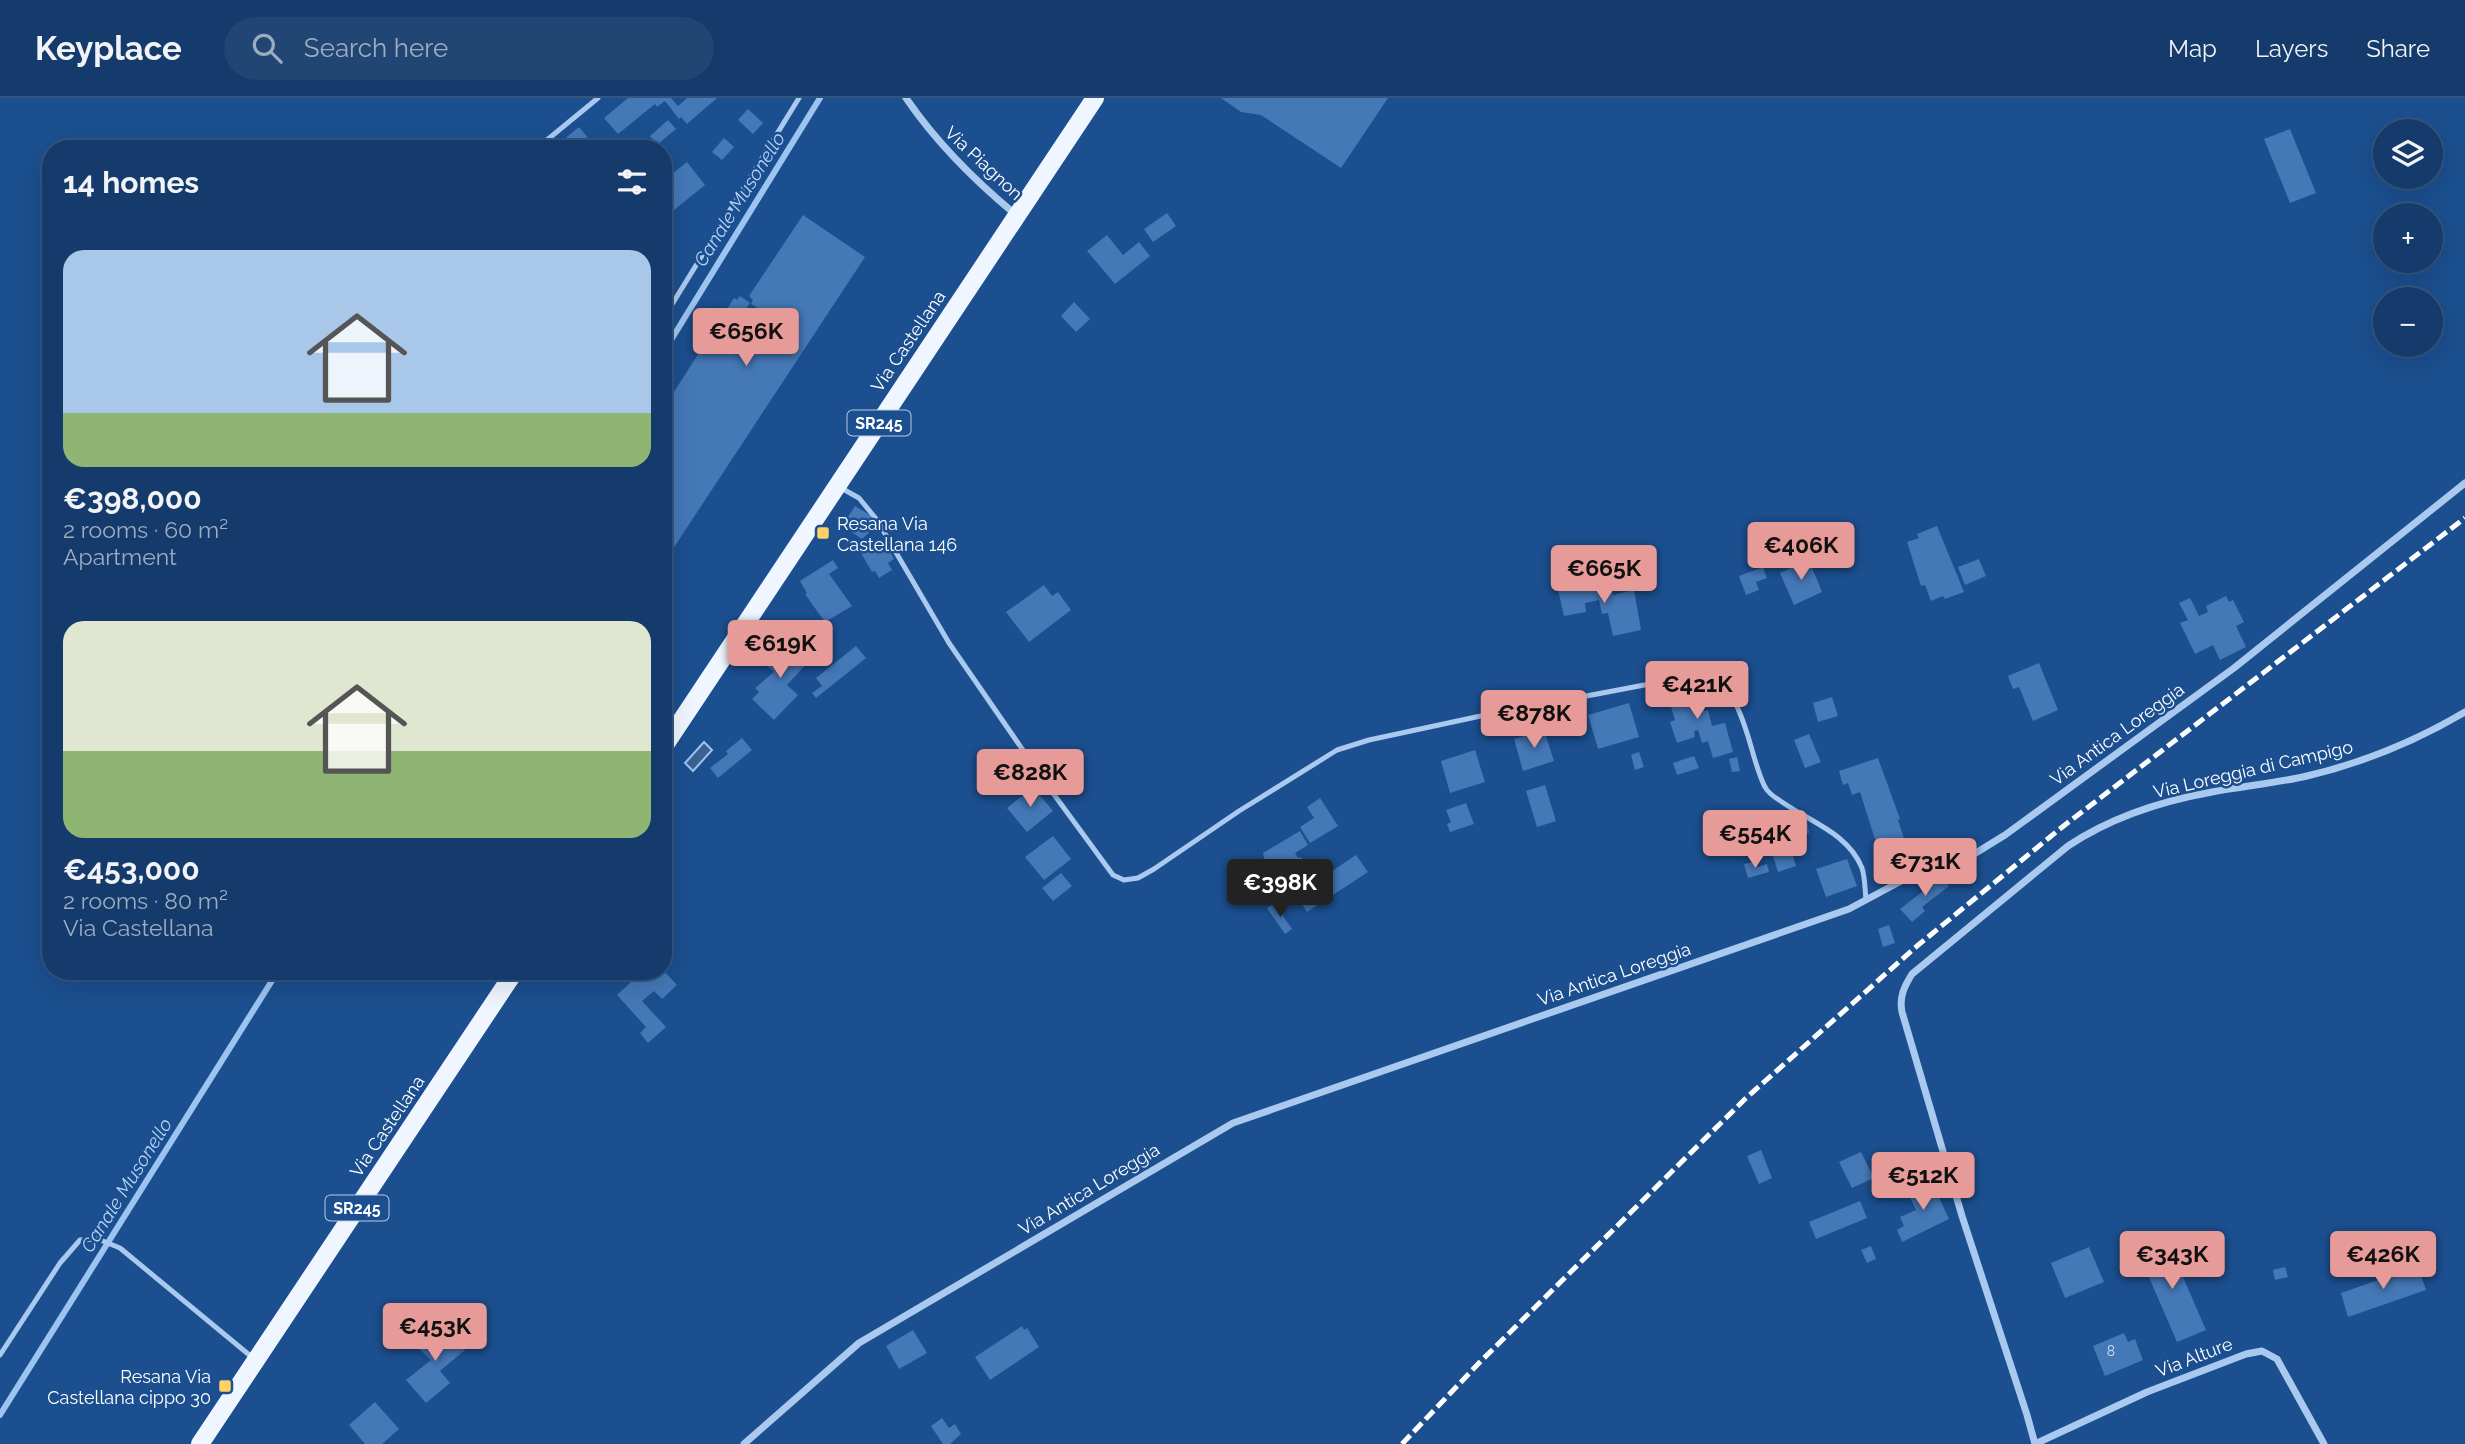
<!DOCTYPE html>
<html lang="en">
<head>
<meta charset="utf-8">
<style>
  body { margin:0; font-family:Raleway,sans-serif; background:#214673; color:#f1f3f6; height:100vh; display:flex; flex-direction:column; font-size:26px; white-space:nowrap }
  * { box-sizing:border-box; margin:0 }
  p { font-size:23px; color:#9dadc1 }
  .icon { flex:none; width:38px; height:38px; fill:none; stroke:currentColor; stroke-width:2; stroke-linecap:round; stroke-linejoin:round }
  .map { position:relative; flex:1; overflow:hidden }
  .drawer { position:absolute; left:42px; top:42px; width:630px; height:840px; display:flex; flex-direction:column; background:#143b6b; border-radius:28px; box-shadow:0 7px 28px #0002,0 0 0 2px #33557e }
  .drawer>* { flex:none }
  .tools { position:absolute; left:2373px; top:21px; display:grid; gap:14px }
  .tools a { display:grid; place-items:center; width:70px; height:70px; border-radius:50%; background:#143b6b; box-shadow:0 7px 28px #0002,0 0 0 2px #33557e; font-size:35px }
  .price { position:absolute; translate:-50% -60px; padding:0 16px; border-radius:7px; background:#e69b98; color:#111; font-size:23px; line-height:46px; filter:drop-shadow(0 2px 4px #0008) }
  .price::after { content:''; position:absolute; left:50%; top:42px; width:21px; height:16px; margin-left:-10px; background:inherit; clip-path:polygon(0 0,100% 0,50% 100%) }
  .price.selected { background:#222; color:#fff }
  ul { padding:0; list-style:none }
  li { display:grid; align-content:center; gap:14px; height:371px; padding:0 21px }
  li span { display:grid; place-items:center; height:217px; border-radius:21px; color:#555 }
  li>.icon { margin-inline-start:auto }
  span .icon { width:126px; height:126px; fill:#fffc; stroke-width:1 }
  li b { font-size:30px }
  h2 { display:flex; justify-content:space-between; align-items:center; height:84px; padding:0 21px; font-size:30px }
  header { display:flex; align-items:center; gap:42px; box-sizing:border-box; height:98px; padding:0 35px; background:#143b6b; border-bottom:2px solid #33557e }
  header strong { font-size:33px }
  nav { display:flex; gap:38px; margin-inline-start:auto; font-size:24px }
  .search { width:490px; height:63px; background:#214673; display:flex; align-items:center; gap:18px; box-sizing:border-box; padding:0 24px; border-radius:38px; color:#9dadc1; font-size:26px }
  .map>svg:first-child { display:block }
  .water { fill:#3c6290; stroke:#9cc4f0; stroke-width:2 }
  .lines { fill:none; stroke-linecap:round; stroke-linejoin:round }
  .stream { stroke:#9cc4f0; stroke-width:6 }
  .building { fill:#4478b7 }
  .service { stroke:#a9c9ee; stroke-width:5 }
  .minor { stroke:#a9c9ee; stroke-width:7 }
  .primary { stroke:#f0f6ff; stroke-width:18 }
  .rail { stroke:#fff; stroke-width:5; stroke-dasharray:12 5; stroke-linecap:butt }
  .poi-dot { fill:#ffd166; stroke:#1b4f8f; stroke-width:2.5 }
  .labels { text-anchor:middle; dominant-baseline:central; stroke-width:5; stroke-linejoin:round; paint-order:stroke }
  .number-label { font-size:14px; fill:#d0dded }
  .shield { fill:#1b4f8f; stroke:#bbcadd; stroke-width:2 }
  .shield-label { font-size:16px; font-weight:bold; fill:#fff }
  .street-label { font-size:18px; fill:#fff; stroke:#1b4f8f }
  .poi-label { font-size:18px; fill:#fff; stroke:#1b4f8f; text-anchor:start }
  .water-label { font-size:19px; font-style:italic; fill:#b5d3f5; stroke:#1b4f8f }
</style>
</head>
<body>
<header>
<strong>Keyplace</strong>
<div class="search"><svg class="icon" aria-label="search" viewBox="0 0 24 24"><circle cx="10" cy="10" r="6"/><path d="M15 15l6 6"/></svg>Search here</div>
<nav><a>Map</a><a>Layers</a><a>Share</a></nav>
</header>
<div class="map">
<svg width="2465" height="1346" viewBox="0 0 2465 1346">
  <rect width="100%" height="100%" fill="#1b4f8f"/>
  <!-- water -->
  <path class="water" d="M704 644 712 652 693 673 685 665Z"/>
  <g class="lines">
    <!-- stream -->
    <path class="stream" d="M663 255 820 0
      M0 1317 278 873"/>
  </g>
  <!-- building -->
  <path class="building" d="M628 0H671L678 8 687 0H717L687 26 681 19 679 21 665 3 657 9 655 6 618 36 604 20Z
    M1221 0H1388L1341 70 1261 17 1241 14Z
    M748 11 763 25 753 36 738 22Z
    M668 22 676 31 657 47 650 38Z
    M579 29 597 51H552Z
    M2290 31 2316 95 2290 105 2264 41Z
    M724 40 734 49 722 62 712 54Z
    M687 64 705 87 663 121V83Z
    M1167 115 1176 128 1153 144 1144 131Z
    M803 117 865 159 663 466V311L734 200 737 202 740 198 750 205 741 218 750 225 759 211 751 206 753 202 749 198Z
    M1107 137 1123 157 1139 144 1150 158 1115 186 1087 153Z
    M1074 204 1090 221 1076 234 1061 218Z
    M855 408 870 417 877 427 862 441 842 428Z
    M1937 428 1964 494 1945 501 1943 498 1931 503 1925 487 1921 488 1907 444 1919 440 1917 436Z
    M883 442 894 461 888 465 892 472 879 480 875 473 872 474 861 455Z
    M1979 461 1986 478 1965 487 1958 469Z
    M833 462 838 470 829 476 852 508 825 524 805 496 807 495 800 483Z
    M1809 462 1822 494 1794 507 1780 475Z
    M1763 469 1767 480 1756 484 1759 492 1746 497 1739 478Z
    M1609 482 1613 497 1634 492 1641 532 1613 538 1608 515 1602 516 1599 502 1585 505 1586 514 1564 518 1558 492Z
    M1044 487 1052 498 1058 494 1071 512 1029 544 1006 514Z
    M2226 498 2229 504 2233 502 2244 524 2236 528 2246 549 2220 562 2213 547 2195 556 2180 525 2188 522 2179 505 2190 500 2199 518 2208 514 2206 508Z
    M789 542 810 562 787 587 798 597 774 622 752 601 759 594 755 590 774 574 765 566Z
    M856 548 866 560 816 600 812 595 822 588 816 580Z
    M2039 565 2058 612 2033 623 2019 589 2013 591 2008 578Z
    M1695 585 1704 613 1708 612 1712 628 1725 625 1733 654 1713 660 1708 643 1702 645 1698 632 1694 633 1695 639 1677 645 1670 624 1675 622 1667 595Z
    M1832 599 1838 618 1818 624 1813 605Z
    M1629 605 1639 639 1598 651 1588 617Z
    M1544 632 1554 663 1523 673 1514 641Z
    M1809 636 1821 664 1805 670 1794 642Z
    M742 640 752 652 718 680 710 670 728 656 726 653Z
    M1475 652 1485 684 1450 695 1441 663Z
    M1639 654 1644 669 1635 672 1631 657Z
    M1694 658 1699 670 1677 677 1673 665Z
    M1737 659 1740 673 1732 674 1729 661Z
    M1878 660 1900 721 1898 722 1913 767 1886 776 1860 694 1852 697 1848 685 1843 687 1839 673Z
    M1545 687 1556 723 1537 729 1526 693Z
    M1033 689 1053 713 1027 734 1007 710Z
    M1320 700 1338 728 1310 745 1300 729 1314 720 1307 709Z
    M1466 705 1474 726 1450 734 1447 726 1451 724 1446 712Z
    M1800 717 1801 723 1807 722 1809 735 1789 738 1786 719Z
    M1300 733 1308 747 1295 755 1298 760 1301 759 1311 774 1283 792 1265 764 1263 755Z
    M1053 738 1071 761 1044 782 1025 759Z
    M1789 744 1796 768 1778 774 1773 758 1777 756 1775 748Z
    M1356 757 1368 774 1307 814 1296 797Z
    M1847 761 1857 788 1826 799 1816 771Z
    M1753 764 1755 770 1767 766 1769 774 1748 780 1744 766Z
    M1061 775 1072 788 1053 803 1042 790Z
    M1938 775 1949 788 1922 809 1925 813 1912 824 1900 811 1926 791 1924 787Z
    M1274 805 1292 831 1285 836 1267 810Z
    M1889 827 1895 845 1883 849 1878 831Z
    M646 873H664L677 887 662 901 654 893 642 903 666 929 648 945 640 935 646 929 617 897 642 874 644 875Z
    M1761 1052 1772 1080 1759 1086 1747 1058Z
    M1861 1054 1874 1080 1852 1090 1839 1064Z
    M1931 1082 1949 1121 1902 1144 1897 1132 1904 1128 1900 1119 1916 1112 1907 1093Z
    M1860 1103 1867 1120 1816 1141 1809 1124Z
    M2167 1142 2206 1232 2177 1244 2138 1154Z
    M1871 1148 1876 1161 1867 1165 1861 1152Z
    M2089 1149 2104 1184 2065 1200 2051 1165Z
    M2418 1168 2426 1192 2348 1219 2341 1195Z
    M2285 1169 2288 1179 2275 1182 2273 1172Z
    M441 1225 458 1249 461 1246 465 1252 440 1273 450 1285 426 1305 406 1282 431 1262 415 1247Z
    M1022 1228 1024 1232 1027 1230 1039 1249 990 1282 975 1259Z
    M913 1232 927 1255 899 1271 886 1248Z
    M2124 1235 2128 1244 2135 1241 2143 1262 2105 1278 2093 1248Z
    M375 1304 399 1331 382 1346H365L349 1327Z
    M942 1320 949 1330 955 1326 961 1336 950 1346H943L931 1328Z"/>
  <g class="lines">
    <!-- service -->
    <path class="service" d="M536 51 598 0
      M663 221 799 0
      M841 390 859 400 877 422 949 545 1047 687 1113 777 1124 782 1138 780 1154 771 1239 713 1337 652 1369 642 1476 619 1697 577C1746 581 1747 655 1765 689 1769 697 1778 701 1785 706 1813 725 1848 736 1862 770 1865 779 1865 792 1866 802
      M0 1257 60 1165 80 1142 98 1141 120 1150 253 1260"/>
    <!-- minor -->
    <path class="minor" d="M906 0C936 44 974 82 1015 116
      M744 1346 859 1245 1233 1025 1849 811 1903 782 1953 769 2005 737 2234 570 2465 385
      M2035 1346 2027 1317 1962 1118 1902 914C1899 899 1904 889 1912 876L2068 748C2110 720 2162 703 2212 694 2244 688 2276 685 2307 678 2362 665 2416 643 2465 614
      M2035 1346 2147 1294 2246 1256 2262 1253 2277 1261 2324 1346"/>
    <!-- primary -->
    <path class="primary" d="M663 650 1095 0
      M200 1346 515 873"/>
    <!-- rail -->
    <path class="rail" d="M1402 1346 1480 1264 1745 1001 1917 848 2061 730 2465 420"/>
  </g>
  <!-- markers -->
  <g class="poi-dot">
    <rect x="816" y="428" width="14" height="14" rx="3.5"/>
    <rect x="218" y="1281" width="14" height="14" rx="3.5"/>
  </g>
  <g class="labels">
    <!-- number labels -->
    <g class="number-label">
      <text x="2111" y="1253">8</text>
    </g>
    <!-- shield labels -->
    <g class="shield">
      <rect x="847.5" y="312.5" width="63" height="25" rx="5"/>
      <rect x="325.5" y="1097.5" width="63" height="25" rx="5"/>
    </g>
    <g class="shield-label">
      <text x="879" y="325">SR245</text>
      <text x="357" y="1110">SR245</text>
    </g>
    <!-- street labels -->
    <g class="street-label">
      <text transform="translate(984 65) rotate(43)">Via Piagnon</text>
      <text transform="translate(908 243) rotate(-56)">Via Castellana</text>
      <text transform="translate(2117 636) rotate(-36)">Via Antica Loreggia</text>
      <text transform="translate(2253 671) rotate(-13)">Via Loreggia di Campigo</text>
      <text transform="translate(1614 876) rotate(-19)">Via Antica Loreggia</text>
      <text transform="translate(387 1028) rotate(-56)">Via Castellana</text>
      <text transform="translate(1089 1091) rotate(-31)">Via Antica Loreggia</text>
      <text transform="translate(2194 1259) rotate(-21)">Via Alture</text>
    </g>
    <!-- poi labels -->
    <g class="poi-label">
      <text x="837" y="425">Resana Via<tspan x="837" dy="21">Castellana 146</tspan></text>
      <text x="211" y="1278" text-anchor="end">Resana Via<tspan x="211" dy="21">Castellana cippo 30</tspan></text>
    </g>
    <!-- water labels -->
    <g class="water-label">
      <text transform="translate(739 101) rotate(-58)">Canale Musonello</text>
      <text transform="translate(126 1087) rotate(-58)">Canale Musonello</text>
    </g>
  </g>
</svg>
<div class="tools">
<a><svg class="icon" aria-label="layers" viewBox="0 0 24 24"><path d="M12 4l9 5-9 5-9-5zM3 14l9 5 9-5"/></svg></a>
<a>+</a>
<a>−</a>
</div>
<b class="price" style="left:746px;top:270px">€656K</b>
<b class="price" style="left:1801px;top:484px">€406K</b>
<b class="price" style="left:1604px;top:507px">€665K</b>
<b class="price" style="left:780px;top:582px">€619K</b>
<b class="price" style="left:1697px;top:623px">€421K</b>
<b class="price" style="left:1534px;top:652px">€878K</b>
<b class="price" style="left:1030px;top:711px">€828K</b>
<b class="price" style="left:1755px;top:772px">€554K</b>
<b class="price" style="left:1925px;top:800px">€731K</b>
<b class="price selected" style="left:1280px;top:821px">€398K</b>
<b class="price" style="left:1923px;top:1114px">€512K</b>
<b class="price" style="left:2172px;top:1193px">€343K</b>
<b class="price" style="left:2383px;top:1193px">€426K</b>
<b class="price" style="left:435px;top:1265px">€453K</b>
<section class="drawer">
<h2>14 homes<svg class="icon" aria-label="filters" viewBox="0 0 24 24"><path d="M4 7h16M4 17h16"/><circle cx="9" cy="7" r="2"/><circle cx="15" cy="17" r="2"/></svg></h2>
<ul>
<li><span style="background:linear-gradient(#a9c7e8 75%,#8fb573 0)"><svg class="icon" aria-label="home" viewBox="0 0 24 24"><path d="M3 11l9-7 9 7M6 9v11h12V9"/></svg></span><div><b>€398,000</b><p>2 rooms · 60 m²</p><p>Apartment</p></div></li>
<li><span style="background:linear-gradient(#dfe7d0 60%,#8fb573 0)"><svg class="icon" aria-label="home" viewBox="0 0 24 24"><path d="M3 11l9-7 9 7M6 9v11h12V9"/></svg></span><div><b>€453,000</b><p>2 rooms · 80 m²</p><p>Via Castellana</p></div></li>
</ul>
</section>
</div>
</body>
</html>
